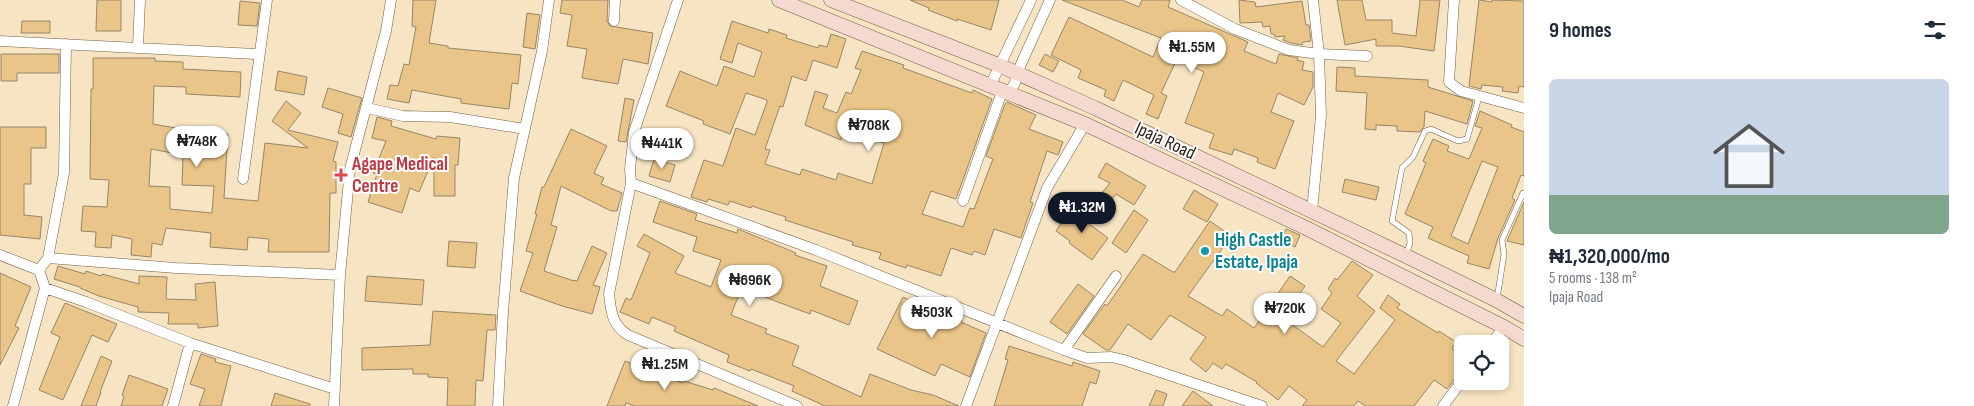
<!DOCTYPE html>
<html lang="en">
<head>
<meta charset="utf-8">
<style>
  body { margin:0; font-family:"Sofia Sans Condensed",sans-serif; background:#f6f6f7; color:#1f2937; height:100vh; display:flex; flex-direction:column; font-size:19px; white-space:nowrap }
  * { box-sizing:border-box; margin:0 }
  p { font-size:16px; color:#747a83 }
  .icon { flex:none; width:28px; height:28px; fill:none; stroke:currentColor; stroke-width:2; stroke-linecap:round; stroke-linejoin:round }
  .map { position:relative; flex:1; overflow:hidden }
  .details { display:flex; flex-direction:column; background:#fff; width:450px }
  .details>* { flex:none }
  .controls { position:absolute; left:1454px; top:335px; display:grid; gap:10px }
  .controls a { display:grid; place-items:center; width:55px; height:55px; border-radius:8px; background:#fff; box-shadow:0 2px 8px #0003; font-size:25px }
  .price { position:absolute; translate:-50% -42px; padding:0 11px; border-radius:18px; background:#fff; color:#222; font-size:16px; line-height:32px; filter:drop-shadow(0 1px 2px #0008) }
  .price::after { content:''; position:absolute; left:50%; top:30px; width:15px; height:11px; margin-left:-8px; background:inherit; clip-path:polygon(0 0,100% 0,50% 100%) }
  .price.current { background:#111827; color:#fff }
  ul { padding:0; list-style:none }
  li { display:grid; align-content:center; gap:10px; height:265px; padding:0 25px }
  li span { display:grid; place-items:center; height:155px; border-radius:8px; color:#555 }
  li>.icon { margin-inline-start:auto }
  span .icon { width:90px; height:90px; fill:#fffc; stroke-width:1 }
  li b { font-size:21px }
  h2 { display:flex; justify-content:space-between; align-items:center; height:60px; padding:0 25px; font-size:21px }
  main { display:flex; flex:1; min-height:0 }
  .map>svg:first-child { display:block }
  .building { fill:#e9c589; stroke:#988668; fill-rule:evenodd }
  .lines { fill:none; stroke-linecap:round; stroke-linejoin:round }
  .service-casing { stroke:#716044; stroke-width:6 }
  .minor-casing { stroke:#716044; stroke-width:11 }
  .secondary-casing { stroke:#716044; stroke-width:15 }
  .service { stroke:#fff; stroke-width:5 }
  .minor { stroke:#fff; stroke-width:10 }
  .secondary { stroke:#f5d8cf; stroke-width:14 }
  .health-dot { fill:#e0444e; stroke:#fff; stroke-width:2 }
  .culture-dot { fill:#0f9aa8; stroke:#fff; stroke-width:2 }
  .labels { text-anchor:middle; dominant-baseline:central; stroke-width:4; stroke-linejoin:round; paint-order:stroke }
  .street-label { font-size:19px; fill:#241d11; stroke:#fff }
  .health-label { font-size:19px; font-weight:bold; fill:#be3a42; stroke:#fff; text-anchor:start }
  .culture-label { font-size:19px; font-weight:bold; fill:#0d838f; stroke:#fff; text-anchor:start }
</style>
</head>
<body>
<main>
<div class="map">
<svg width="1524" height="406" viewBox="0 0 1524 406">
  <rect width="100%" height="100%" fill="#f7e4c3"/>
  <!-- building -->
  <path class="building" d="M97 0H121V31H96Z
    M413 0H436L429 43 448 46V48L521 55 518 84 512 83 509 109 461 103V99L412 90 409 103 387 99 390 85 398 86 404 64 409 65 416 27 412 26Z
    M562 0H608L607 21 610 26 653 33 648 64 623 59 618 84 582 78 587 49 567 46 572 15 560 13Z
    M910 0H999L991 30 957 19V21L928 10 929 8Z
    M1062 0H1122L1139 7 1142 0H1170L1168 7 1248 42 1244 51 1276 64 1279 54 1298 58 1297 60 1304 62 1302 70 1313 72V87L1304 105 1278 93 1271 112 1294 121 1275 169 1257 162 1258 158 1234 149 1232 155 1209 148 1214 134 1185 123 1204 72 1177 59 1161 93 1167 96 1158 119 1146 114 1154 95 1123 80 1114 101 1104 96 1106 90 1078 78 1081 70 1051 55 1069 17 1153 57 1161 38Z
    M1239 0 1255 2 1256 7 1302 1 1306 25H1309L1311 41 1303 42 1302 45 1291 43 1283 40 1285 36 1275 37 1274 34H1271L1270 26 1263 27 1262 22 1240 23Z
    M1337 0H1362L1366 20H1392V33L1416 36 1420 0H1440L1434 51 1399 46H1376V39L1345 45Z
    M1479 0 1492 2V0L1524 1V87L1519 86 1518 93 1502 91 1503 87 1482 85 1481 89 1469 86Z
    M240 1 260 3 257 26 238 25Z
    M527 13 540 15 535 49 523 47Z
    M22 21H50V33H21Z
    M732 21 768 33 769 29 787 35 786 38 818 48 819 45 827 47 831 34 846 39 837 68 813 60 806 81 792 76 783 107 780 106 765 149 770 150 765 164 800 175 802 169 836 180 838 173 872 184 884 143 844 131 841 140 805 125 815 91 828 95 823 108 837 113 846 92 851 94 861 70 855 68 862 51 904 65 903 68 972 93 973 90 992 99 956 199 931 191 922 214 963 227 970 208 974 209 993 159 986 156 1005 104 1007 102 1036 115 1029 129 1063 142 1058 155 1047 151 1030 202 1033 203 1021 238 994 229 985 255 974 251 972 255 951 248 941 276 907 265 906 268 879 259 881 253 852 245 853 242 785 220 786 217 752 206 751 208 730 201 728 205 708 199 707 202 691 197 704 160 723 166 736 128 755 135 767 102V100L746 93 730 134 703 124 704 121 666 106 680 71 717 86 724 66 754 77 762 52 738 43 732 63 720 59Z
    M1 54H59V73H17V81H1Z
    M1045 54 1059 61 1053 72 1039 65Z
    M93 58H155V61L183 62V69L241 72 240 97 186 94V87L154 86 153 124 187 130 228 134 224 198 258 201 265 143 308 148 272 121 286 101 301 113 288 130 338 142 333 161 336 162V193H330L329 252H268L269 239 248 237 247 250 210 247 211 233 166 228 162 245 152 243 151 257 131 255 132 239 112 235 111 248 95 247 96 232 81 231 83 206 107 207 109 180 90 179 91 89H93ZM151 149 183 155 182 185 214 186 212 213 170 209V187L149 186Z
    M1337 67 1355 68V76L1428 80V87L1473 101 1467 124 1425 111 1424 127 1420 132 1397 131V126L1376 125V130L1365 129 1367 93 1336 91Z
    M278 71 307 77 304 95 275 90Z
    M328 88 362 98 351 137 338 133 343 114 322 107Z
    M625 98 634 100 626 142 618 141Z
    M1480 111 1512 125 1511 127 1524 132V176L1521 175 1512 198 1515 200 1498 238 1489 269 1467 263 1469 256 1428 238 1433 227 1405 214 1426 163 1423 161 1433 139 1449 146 1447 151 1469 159 1482 128 1475 126ZM1482 161 1498 167 1468 244 1451 236Z
    M377 117 392 121 391 126 436 139 437 136 460 138 458 165H455V196H434V157L419 192 410 188 402 213 368 202 377 174 373 173 386 141 372 138Z
    M0 127H46V148H31V184H24V215L42 217 40 239 0 235Z
    M571 129 607 146 594 173 604 178 601 184 622 193 617 211H611L561 186 551 225 557 227 544 271 574 281V280L577 281 592 246 607 253 593 285 600 287 592 314 562 306 520 291 533 253 526 251 537 214H535L542 187H544Z
    M654 159 675 165 670 182 649 176Z
    M1106 163 1146 186 1134 205 1116 194 1103 211 1093 204 1110 183 1098 177Z
    M1345 179 1379 187 1376 200 1342 192Z
    M1194 190 1218 204 1207 222 1183 209Z
    M660 201 697 214 695 220 737 233 738 229 796 253 795 255 827 266 820 286 858 301 849 325 811 310 810 314 791 307 762 296 764 293 743 284 731 315 767 329 765 333 799 346 792 365 861 397 870 374 911 390 933 395 959 406H825L792 391 794 386 751 369 750 371 727 362 729 355 674 331 676 327 652 317 649 324 620 312 626 298 631 300 650 253 637 246 644 234 684 256 675 273 711 287 721 260 693 251 697 237 653 222Z
    M1524 202V245L1507 241Z
    M1071 208 1090 221 1089 224 1108 238 1092 260 1069 243 1070 241 1056 231Z
    M1134 210 1148 220 1126 253 1112 243Z
    M1210 221 1231 236 1188 296 1222 316 1227 309 1254 328 1290 276 1305 286 1283 318 1323 347 1341 323 1321 309 1332 293 1328 289 1335 278 1337 280 1352 261 1373 275 1357 296 1375 311 1336 361 1354 374 1395 320 1380 308 1388 295 1400 304 1397 308 1438 333 1439 331 1456 342 1452 349 1462 356V369L1447 389 1434 380 1414 406H1365L1358 401 1354 406H1302L1307 400 1289 386 1278 400 1256 383 1257 382 1226 364 1222 369 1213 363 1206 372 1190 359 1206 337 1170 315 1151 340 1128 324 1110 350H1106L1083 334 1105 304 1107 306 1143 254 1173 272H1175Z
    M1286 229 1300 235 1295 247 1281 240Z
    M449 241 477 243 475 268 447 266Z
    M58 266 85 274 86 271 101 276 102 274 139 284V276L167 277 166 299 196 300 195 284 215 282 218 326 198 328V324H168L169 313 138 312V307L99 296 80 288V287L54 279Z
    M0 273 31 287 15 326 19 328 0 365Z
    M367 276 424 280 422 305 365 301Z
    M1078 284 1094 296 1067 334 1050 322Z
    M903 297 932 311 934 305 941 308 962 318 961 322 986 333 970 377 941 364 935 376 877 349Z
    M65 303 117 324 108 342 92 335 63 400 39 390 60 337 51 333Z
    M433 311 496 315 495 330H487L483 381 476 380 475 406H447L448 378 428 377V374H413V369L362 370V348L430 345Z
    M1009 346 1072 366 1073 362 1100 371 1096 384 1090 382 1082 406H994L1008 360 1005 359Z
    M201 354 216 359 215 362 231 366 221 406H199L205 389 190 384Z
    M101 356 112 361 100 392H101L96 406H81Z
    M625 361 683 383 684 381 713 390 714 388 758 406H635L626 403 625 406H607Z
    M129 375 168 389 162 406H121L124 396 122 395Z
    M1156 390 1167 394 1163 406H1149Z
    M1193 391 1213 406H1182Z
    M275 393 310 404V406H271Z"/>
  <g class="lines">
    <!-- service casing -->
    <g class="service-casing">
      <path id="service" d="M1406 255 1410 243 1409 233 1392 221 1402 168 1413 157 1425 131 1431 129 1458 141 1467 139 1479 97
        M1497 299 1504 254 1502 240 1523 193"/>
    </g>
    <!-- minor casing -->
    <g class="minor-casing">
      <path id="minor" d="M678 0 634 132 630 169 631 183 609 294C611 312 612 325 628 335L797 406
        M1181 0 1235 29 1289 50 1319 54 1367 56
        M1454 0 1449 82 1461 91 1524 108
        M614 21 615 0
        M0 41 258 54
        M138 47 140 0
        M991 84 1031 0
        M1009 92 1015 83 1017 73 1050 0
        M367 108 403 116 450 117 525 129
        M243 179 267 0
        M631 183 816 250 1064 350 1087 358 1111 357 1124 360 1262 406
        M963 201 1003 89
        M1312 211 1321 116 1319 54 1313 0
        M0 255 39 270 45 288 86 302 190 343 335 389
        M48 258 64 173 66 44
        M39 270 48 258 176 268 340 275
        M1491 344 1504 327
        M1064 350 1116 276
        M13 406 45 288
        M173 406 190 343
        M334 406 340 275 350 169 386 31 391 0
        M498 406 503 312 514 178 542 51 549 0
        M966 406 1047 188 1085 124
        M1443 406 1462 381"/>
    </g>
    <!-- secondary casing -->
    <g class="secondary-casing">
      <path id="secondary" d="M779 0 1085 124 1304 227 1504 327 1524 339
        M831 0 1001 66 1095 108 1406 256 1496 300 1524 316"/>
    </g>
    <!-- service -->
    <use href="#service" class="service"/>
    <!-- minor -->
    <use href="#minor" class="minor"/>
    <!-- secondary -->
    <use href="#secondary" class="secondary"/>
  </g>
  <!-- markers -->
  <path class="health-dot" d="M338.5 167.5h5v5h5v5h-5v5h-5v-5h-5v-5h5z"/>
  <circle class="culture-dot" cx="1205" cy="251" r="5"/>
  <g class="labels">
    <!-- street labels -->
    <g class="street-label">
      <text transform="translate(1165 141) rotate(25)">Ipaja Road</text>
    </g>
    <!-- health labels -->
    <g class="health-label">
      <text x="352" y="164">Agape Medical<tspan x="352" dy="22">Centre</tspan></text>
    </g>
    <!-- culture labels -->
    <g class="culture-label">
      <text x="1215" y="240">High Castle<tspan x="1215" dy="22">Estate, Ipaja</tspan></text>
    </g>
  </g>
</svg>
<div class="controls">
<a><svg class="icon" aria-label="locate" viewBox="0 0 24 24"><circle cx="12" cy="12" r="6"/><path d="M12 2v4M12 18v4M2 12h4M18 12h4"/></svg></a>
</div>
<b class="price" style="left:1192px;top:74px">₦1.55M</b>
<b class="price" style="left:869px;top:152px">₦708K</b>
<b class="price" style="left:197px;top:168px">₦748K</b>
<b class="price" style="left:662px;top:170px">₦441K</b>
<b class="price current" style="left:1082px;top:234px">₦1.32M</b>
<b class="price" style="left:750px;top:307px">₦696K</b>
<b class="price" style="left:1285px;top:335px">₦720K</b>
<b class="price" style="left:932px;top:339px">₦503K</b>
<b class="price" style="left:665px;top:391px">₦1.25M</b>
</div>
<section class="details">
<h2>9 homes<svg class="icon" aria-label="filters" viewBox="0 0 24 24"><path d="M4 7h16M4 17h16"/><circle cx="9" cy="7" r="2"/><circle cx="15" cy="17" r="2"/></svg></h2>
<ul>
<li><span style="background:linear-gradient(#c9d6e8 75%,#7fa58c 0)"><svg class="icon" aria-label="home" viewBox="0 0 24 24"><path d="M3 11l9-7 9 7M6 9v11h12V9"/></svg></span><div><b>₦1,320,000/mo</b><p>5 rooms · 138 m²</p><p>Ipaja Road</p></div></li>
</ul>
</section>
</main>
</body>
</html>
